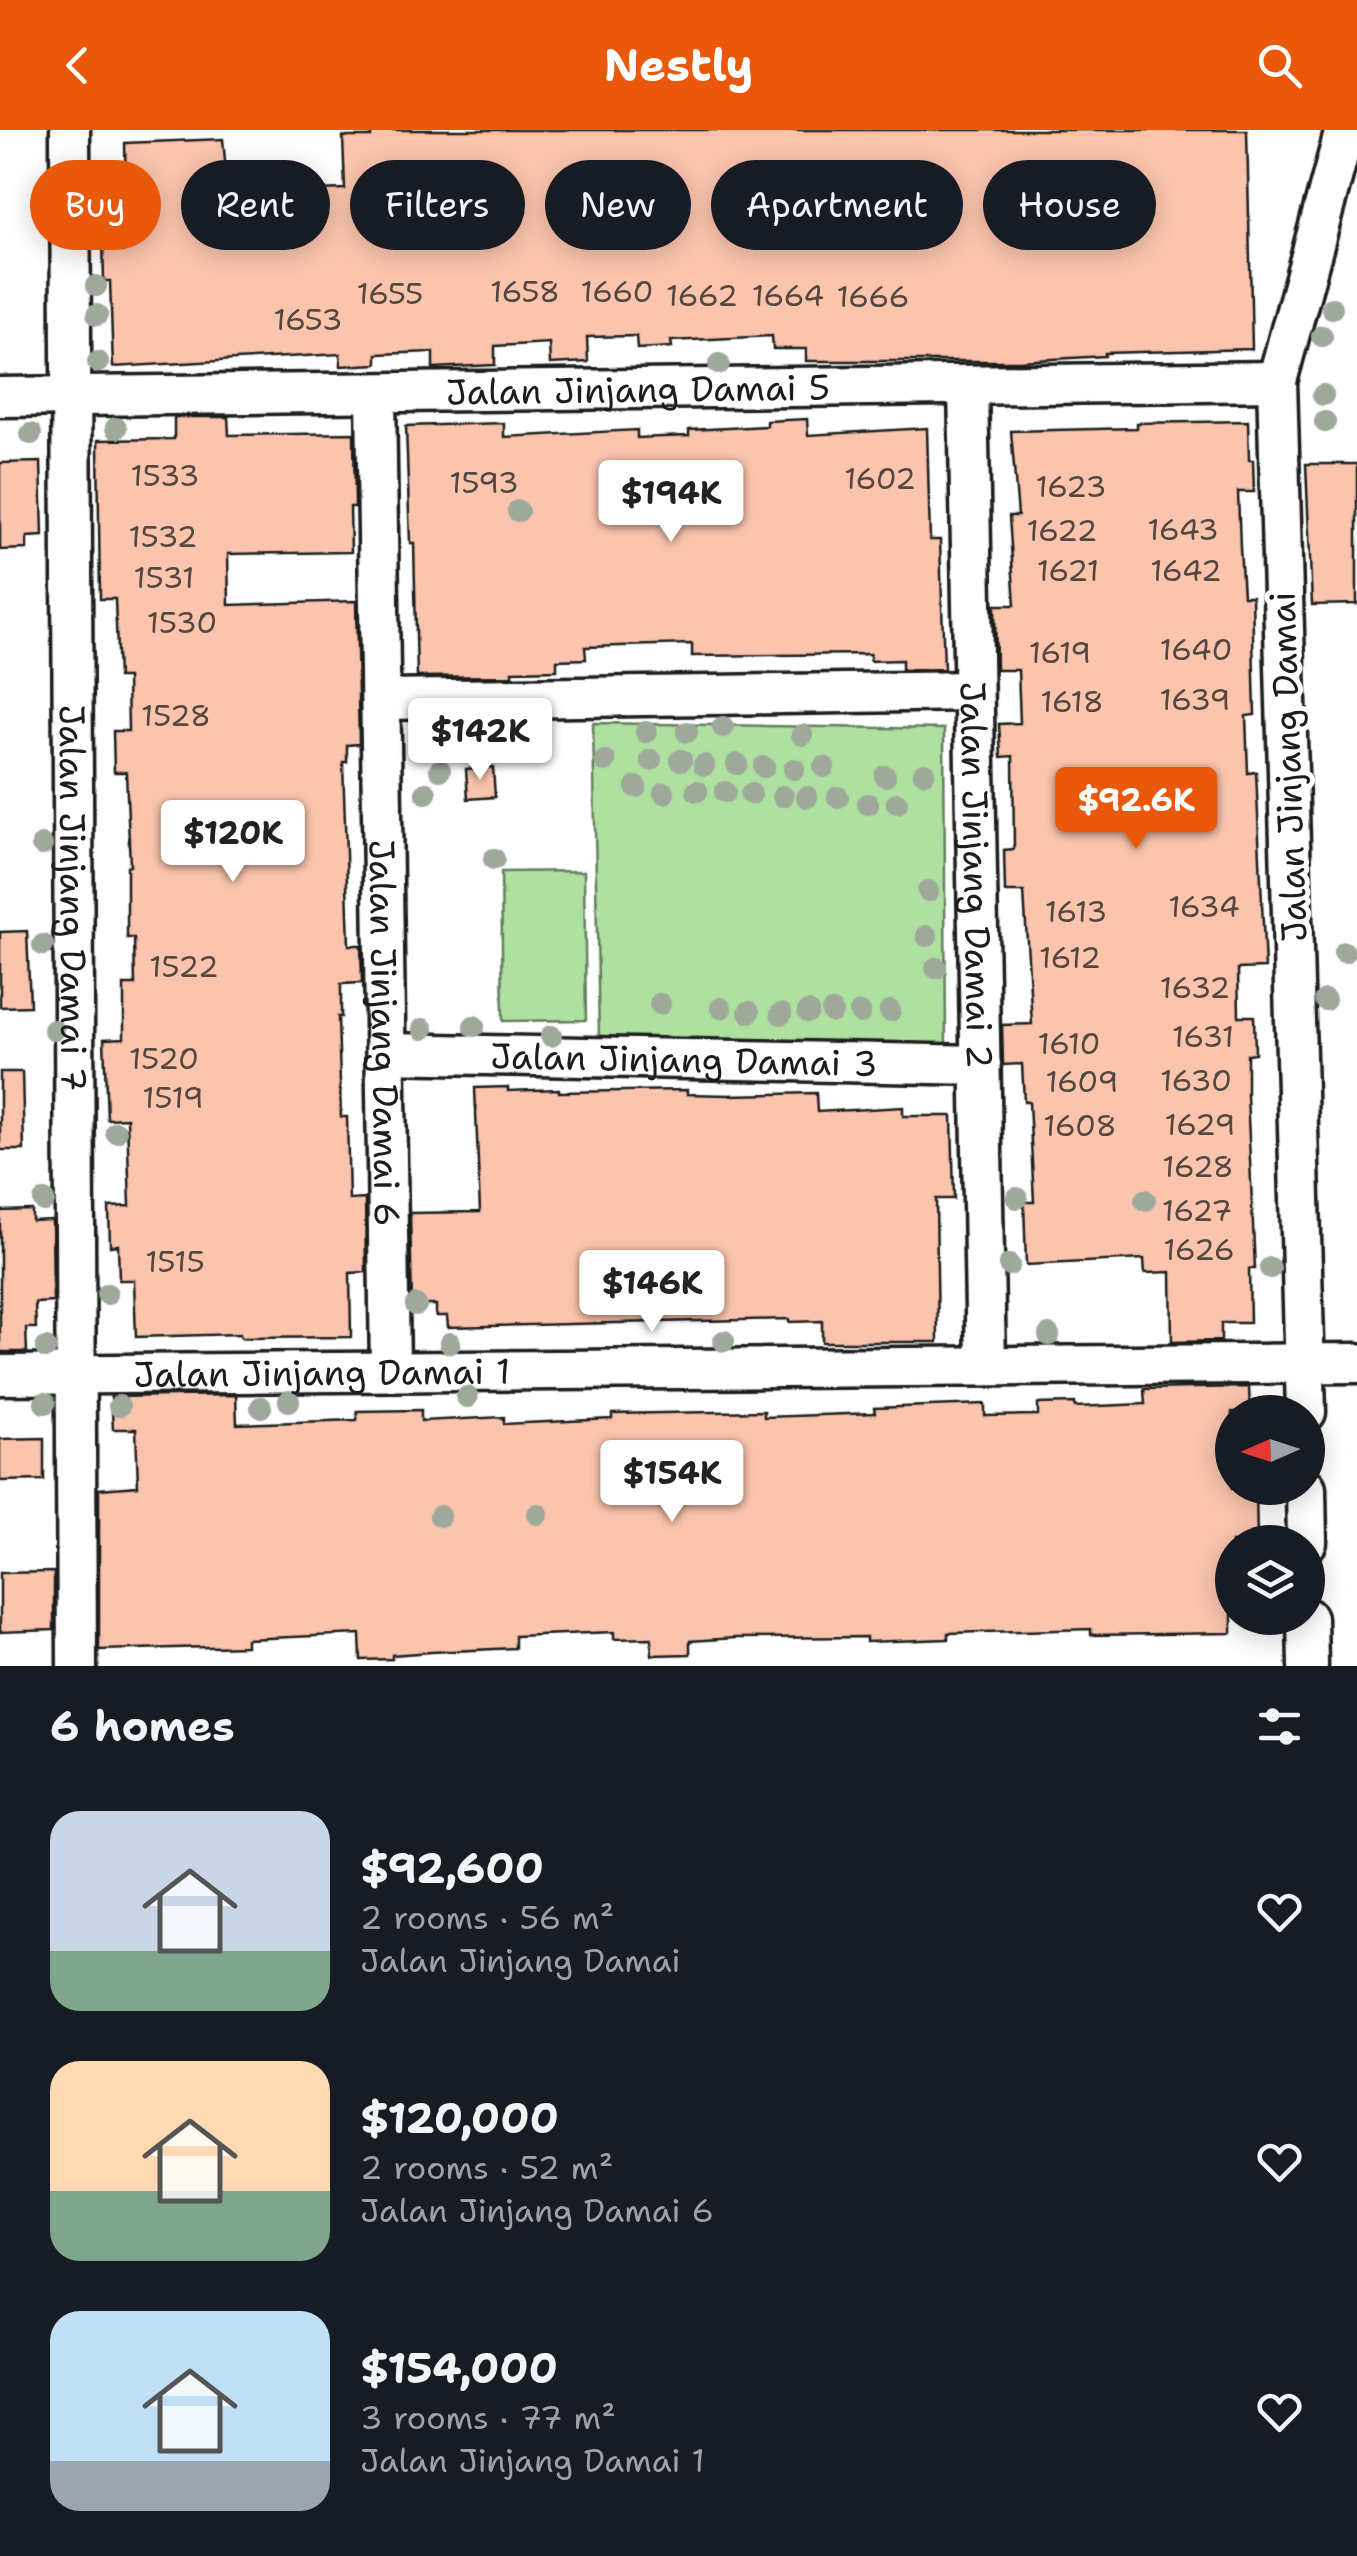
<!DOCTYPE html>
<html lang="en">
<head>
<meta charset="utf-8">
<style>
  body { margin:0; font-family:"Shantell Sans",sans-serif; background:#20242c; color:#f1f3f6; height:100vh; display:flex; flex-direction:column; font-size:38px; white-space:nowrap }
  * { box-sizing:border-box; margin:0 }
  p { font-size:32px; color:#9ea1a6 }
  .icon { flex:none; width:55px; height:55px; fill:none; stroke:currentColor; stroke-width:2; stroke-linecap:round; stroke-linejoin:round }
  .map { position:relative; height:1536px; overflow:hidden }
  .panel { display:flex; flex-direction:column; background:#171b24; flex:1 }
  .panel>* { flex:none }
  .hud { position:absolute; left:30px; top:30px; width:1298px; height:90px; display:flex; gap:20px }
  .needle { width:65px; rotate:267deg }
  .controls { position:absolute; left:1215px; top:1265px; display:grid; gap:20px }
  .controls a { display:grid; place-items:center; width:110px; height:110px; border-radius:50%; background:#171b24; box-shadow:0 5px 25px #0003; font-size:50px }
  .price { position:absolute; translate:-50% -85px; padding:0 22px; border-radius:10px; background:#fff; color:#222; font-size:32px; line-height:65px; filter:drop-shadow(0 2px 5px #0008) }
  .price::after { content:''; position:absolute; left:50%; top:60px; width:30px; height:22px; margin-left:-15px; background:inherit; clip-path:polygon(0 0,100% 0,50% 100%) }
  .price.on { background:#ea580c; color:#fff }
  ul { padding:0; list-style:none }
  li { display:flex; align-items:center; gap:30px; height:250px; padding:0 50px }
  li span { display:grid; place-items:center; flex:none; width:280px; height:200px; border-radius:30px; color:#555 }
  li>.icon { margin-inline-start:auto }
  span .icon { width:120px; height:120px; fill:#fffc; stroke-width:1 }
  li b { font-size:42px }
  h2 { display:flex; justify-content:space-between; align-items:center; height:120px; padding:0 50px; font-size:42px }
  .chip { padding:0 35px; border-radius:45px; background:#171b24; box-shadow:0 5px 25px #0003; font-size:35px; line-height:90px }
  .chip.on { background:#ea580c; color:#fff }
  header { display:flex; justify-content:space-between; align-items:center; height:130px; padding:0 50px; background:#ea580c; color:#fff; font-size:45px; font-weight:700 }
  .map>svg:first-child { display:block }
  .green { fill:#aee0a0; stroke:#657e5e; stroke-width:2.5 }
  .building { fill:#fbc5ad; stroke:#1c1c1c; stroke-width:2.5 }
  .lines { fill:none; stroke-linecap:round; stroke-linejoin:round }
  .minor-casing { stroke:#1c1c1c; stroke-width:45 }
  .minor { stroke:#fff; stroke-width:38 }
  .tree { fill:#9ea89b }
  .labels { text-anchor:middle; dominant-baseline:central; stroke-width:10; stroke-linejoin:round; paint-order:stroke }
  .number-label { font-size:30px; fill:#544640 }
  .street-label { font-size:35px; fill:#1c1c1c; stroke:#fff }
</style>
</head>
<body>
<header><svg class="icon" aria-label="back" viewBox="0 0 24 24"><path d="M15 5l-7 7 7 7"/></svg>Nestly<svg class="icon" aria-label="search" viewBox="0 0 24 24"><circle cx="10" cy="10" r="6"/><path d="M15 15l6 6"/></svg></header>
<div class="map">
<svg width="1357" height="1536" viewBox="0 0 1357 1536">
  <rect width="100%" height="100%" fill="#fff"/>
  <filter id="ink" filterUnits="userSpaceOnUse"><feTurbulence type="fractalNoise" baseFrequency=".01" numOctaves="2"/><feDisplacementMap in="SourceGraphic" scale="20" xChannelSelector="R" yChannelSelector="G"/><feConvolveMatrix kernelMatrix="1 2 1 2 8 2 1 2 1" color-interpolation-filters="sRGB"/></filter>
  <g filter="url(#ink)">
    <!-- green -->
    <path class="green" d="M593 593 944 599 946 918 599 908Z
      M584 741 586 890 503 891 501 742Z"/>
    <!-- building -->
    <path class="building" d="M371 0H1247L1252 219 1105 223V226L1019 231H806V219H773L772 206 671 211 672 217 637 219 636 206 587 207 588 232 550 234 549 213 495 216V235L433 238V222L377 224V234L341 236 340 224 113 237 110 151H104L103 108 122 107 120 64H126L125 13 223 9 228 63 345 59 343 7H371Z
      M174 287H228L229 305 354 303 355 377H350L351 422 228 424 229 475 356 471 359 614 347 615V632H343L349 815H361L362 853 341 854V887H338L341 987H347L349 1070 365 1069 366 1142 350 1143 351 1207 241 1208 240 1204 136 1207 134 1150H119L118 1115 110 1116 109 1077 130 1076 127 988 107 989 104 909 124 908V855H135L134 808H127V736H130L126 642H114L113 601H128L127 548H118L115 469H100L98 310 174 309Z
      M807 289 808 305 927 298 930 410H940L944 539 902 540V530L870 531V524L692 526V514L585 517 586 529 557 530V540L512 541V546L417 547 414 413H410L406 296 504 293V307L637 300V308L689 306V300L767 296V291Z
      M1248 291 1249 330H1253L1254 362H1238L1240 417 1243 466H1252L1255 585 1246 586 1248 643 1256 642 1265 838 1238 839 1239 886H1254L1255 923 1247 924V965L1255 1139H1249L1250 1193H1221V1211L1172 1212 1171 1142 1145 1143 1144 1129 1026 1135 1024 1072H1034L1029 972H1024L1022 934 1003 935 1002 895 1032 894 1024 762H1005L1004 720 1014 719 1013 626 1001 627 999 594 1020 593 1018 540H996L995 475H1015L1009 386H1018L1011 301 1137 298V293Z
      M41 332 43 406 27 407V419L0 420V333Z
      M1306 334H1357V474L1312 475Z
      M493 637 495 667 468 669 466 639Z
      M27 801 30 876 0 877V802Z
      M0 942H22L24 1020H0Z
      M508 957V961L559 959V962L687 960V964L729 965 816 963 817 982 903 977V986H952L954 1069H936L938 1212H822V1191L789 1192V1189L448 1197 447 1186H436V1175H412L410 1083 480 1082 475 958Z
      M32 1080V1091L52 1090 53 1172 35 1173 36 1198H26L27 1222H0V1081Z
      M1249 1257 1250 1282H1232V1358H1256L1257 1412H1232V1503L1091 1505V1499L948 1503V1509L866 1512V1507L735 1508 690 1511V1524L652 1525 651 1508 614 1509V1502L515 1506V1518L431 1522 392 1525V1529L361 1530 360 1504 246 1509V1516L99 1520V1359L138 1356 136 1299H113L111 1267 236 1265 237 1294 357 1290V1281L421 1280V1291L504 1287V1294L612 1289V1284L764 1281V1287L875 1283 874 1278 985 1274V1286L1038 1285V1274L1075 1273V1277L1145 1274 1144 1259Z
      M44 1308V1350L0 1351V1309Z
      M54 1442V1500L0 1502V1443Z"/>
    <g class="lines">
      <!-- minor casing -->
      <g class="minor-casing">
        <g id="minor">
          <path id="s1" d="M70 0 77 1536"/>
          <path id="s2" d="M968 255 986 1236"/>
          <path id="s3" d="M376 263 390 1241"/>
          <path id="s4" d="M0 267 1277 251"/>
          <path d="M383 570 973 561"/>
          <path id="s5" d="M386 923 981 935"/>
          <path id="s6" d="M0 1245 1357 1233"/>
          <path d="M1306 1282 1277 251 1345 0"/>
          <path d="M1306 1358 1307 1412"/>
          <path d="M1307 1488 1308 1536"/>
        </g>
      </g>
      <!-- minor -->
      <use href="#minor" class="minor"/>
    </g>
    <!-- trees -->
    <g class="tree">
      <circle cx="102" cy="56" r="11"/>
      <circle cx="96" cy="156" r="11"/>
      <circle cx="1332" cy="178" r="11"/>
      <circle cx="97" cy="185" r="11"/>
      <circle cx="1322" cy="206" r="11"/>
      <circle cx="98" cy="232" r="11"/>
      <circle cx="719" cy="234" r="11"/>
      <circle cx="1323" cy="265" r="11"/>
      <circle cx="1325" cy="292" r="11"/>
      <circle cx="116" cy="298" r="11"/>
      <circle cx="31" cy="304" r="11"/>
      <circle cx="518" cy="381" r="11"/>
      <circle cx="723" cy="597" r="11"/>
      <circle cx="646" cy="602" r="11"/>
      <circle cx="687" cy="602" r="11"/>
      <circle cx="802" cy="605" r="11"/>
      <circle cx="458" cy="619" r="11"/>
      <circle cx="651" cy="630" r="11"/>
      <circle cx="681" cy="630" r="11"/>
      <circle cx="605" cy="631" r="11"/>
      <circle cx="737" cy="634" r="11"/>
      <circle cx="704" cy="635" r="11"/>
      <circle cx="764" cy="637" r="11"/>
      <circle cx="824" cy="637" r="11"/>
      <circle cx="794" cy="639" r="11"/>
      <circle cx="440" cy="640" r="11"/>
      <circle cx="924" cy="643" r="11"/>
      <circle cx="885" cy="646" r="11"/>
      <circle cx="636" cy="657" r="11"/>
      <circle cx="697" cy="661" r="11"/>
      <circle cx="725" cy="662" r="11"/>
      <circle cx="426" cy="663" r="11"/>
      <circle cx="664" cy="663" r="11"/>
      <circle cx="751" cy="664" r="11"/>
      <circle cx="783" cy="666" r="11"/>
      <circle cx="807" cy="667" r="11"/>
      <circle cx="838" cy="667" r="11"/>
      <circle cx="897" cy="673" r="11"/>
      <circle cx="868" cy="674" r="11"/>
      <circle cx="42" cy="715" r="11"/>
      <circle cx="494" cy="729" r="11"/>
      <circle cx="928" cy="761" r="11"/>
      <circle cx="927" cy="806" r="11"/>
      <circle cx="43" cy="815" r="11"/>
      <circle cx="1344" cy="822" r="11"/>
      <circle cx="936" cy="838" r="11"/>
      <circle cx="1325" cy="870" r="11"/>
      <circle cx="660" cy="874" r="11"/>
      <circle cx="721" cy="878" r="11"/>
      <circle cx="890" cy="881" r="11"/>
      <circle cx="749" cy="882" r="11"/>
      <circle cx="808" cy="882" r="11"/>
      <circle cx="832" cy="882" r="11"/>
      <circle cx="860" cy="883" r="11"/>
      <circle cx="781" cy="884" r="11"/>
      <circle cx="474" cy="896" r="11"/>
      <circle cx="423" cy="899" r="11"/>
      <circle cx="54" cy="900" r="11"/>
      <circle cx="551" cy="906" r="11"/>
      <circle cx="116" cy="1002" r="11"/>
      <circle cx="1017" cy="1068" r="11"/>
      <circle cx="1145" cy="1070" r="11"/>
      <circle cx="44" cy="1071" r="11"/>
      <circle cx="1009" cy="1135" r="11"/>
      <circle cx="1270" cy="1138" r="11"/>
      <circle cx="107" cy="1164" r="11"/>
      <circle cx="416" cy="1175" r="11"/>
      <circle cx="1049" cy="1205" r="11"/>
      <circle cx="724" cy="1211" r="11"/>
      <circle cx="450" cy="1213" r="11"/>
      <circle cx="46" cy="1218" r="11"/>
      <circle cx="467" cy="1267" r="11"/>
      <circle cx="289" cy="1271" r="11"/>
      <circle cx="45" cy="1273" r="11"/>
      <circle cx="119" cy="1276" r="11"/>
      <circle cx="261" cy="1277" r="11"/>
      <circle cx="538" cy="1384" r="11"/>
      <circle cx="440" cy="1386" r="11"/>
    </g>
  </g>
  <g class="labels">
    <!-- number labels -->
    <g class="number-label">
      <text x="525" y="161">1658</text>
      <text x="617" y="161">1660</text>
      <text x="390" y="163">1655</text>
      <text x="702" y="165">1662</text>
      <text x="788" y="165">1664</text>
      <text x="873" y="166">1666</text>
      <text x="308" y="189">1653</text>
      <text x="165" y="345">1533</text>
      <text x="880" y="348">1602</text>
      <text x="484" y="352">1593</text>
      <text x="1071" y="356">1623</text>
      <text x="1183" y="399">1643</text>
      <text x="1062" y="400">1622</text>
      <text x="163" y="406">1532</text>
      <text x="1068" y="440">1621</text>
      <text x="1186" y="440">1642</text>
      <text x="164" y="447">1531</text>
      <text x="182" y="492">1530</text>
      <text x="1196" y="519">1640</text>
      <text x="1060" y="522">1619</text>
      <text x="1195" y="569">1639</text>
      <text x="1072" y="571">1618</text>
      <text x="176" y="585">1528</text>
      <text x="1204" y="776">1634</text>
      <text x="1076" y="781">1613</text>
      <text x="1070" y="827">1612</text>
      <text x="184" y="836">1522</text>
      <text x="1195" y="857">1632</text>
      <text x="1203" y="906">1631</text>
      <text x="1069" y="913">1610</text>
      <text x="164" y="928">1520</text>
      <text x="1196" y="950">1630</text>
      <text x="1082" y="951">1609</text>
      <text x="173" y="967">1519</text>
      <text x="1200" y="994">1629</text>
      <text x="1080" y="995">1608</text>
      <text x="1198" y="1036">1628</text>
      <text x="1197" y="1080">1627</text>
      <text x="1199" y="1119">1626</text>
      <text x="175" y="1131">1515</text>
    </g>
    <!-- street labels -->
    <g class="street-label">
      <text stroke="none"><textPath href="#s4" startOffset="638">Jalan Jinjang Damai 5</textPath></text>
      <text transform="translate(1288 637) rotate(-92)">Jalan Jinjang Damai</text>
      <text stroke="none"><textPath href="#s2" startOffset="490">Jalan Jinjang Damai 2</textPath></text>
      <text stroke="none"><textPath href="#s1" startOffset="768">Jalan Jinjang Damai 7</textPath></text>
      <text stroke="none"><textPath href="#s3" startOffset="640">Jalan Jinjang Damai 6</textPath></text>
      <text stroke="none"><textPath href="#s5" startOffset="298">Jalan Jinjang Damai 3</textPath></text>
      <text stroke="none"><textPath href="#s6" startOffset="322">Jalan Jinjang Damai 1</textPath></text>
    </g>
  </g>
</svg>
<div class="controls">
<a><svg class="needle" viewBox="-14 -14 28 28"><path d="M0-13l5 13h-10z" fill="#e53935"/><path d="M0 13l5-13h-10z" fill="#9ea1a6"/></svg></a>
<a><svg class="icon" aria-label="layers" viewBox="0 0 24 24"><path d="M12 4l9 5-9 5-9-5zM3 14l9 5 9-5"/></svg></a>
</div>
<b class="price" style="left:671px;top:415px">$194K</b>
<b class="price" style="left:480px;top:653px">$142K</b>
<b class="price on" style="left:1136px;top:722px">$92.6K</b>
<b class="price" style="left:233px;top:755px">$120K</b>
<b class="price" style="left:652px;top:1205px">$146K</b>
<b class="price" style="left:672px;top:1395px">$154K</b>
<div class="hud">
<a class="chip on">Buy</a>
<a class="chip">Rent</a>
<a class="chip">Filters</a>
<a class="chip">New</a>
<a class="chip">Apartment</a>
<a class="chip">House</a>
</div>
</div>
<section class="panel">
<h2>6 homes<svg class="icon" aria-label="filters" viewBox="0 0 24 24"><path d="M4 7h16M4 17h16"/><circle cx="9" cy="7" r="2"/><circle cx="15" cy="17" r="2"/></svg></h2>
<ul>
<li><span style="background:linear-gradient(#c9d6e8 70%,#7fa58c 0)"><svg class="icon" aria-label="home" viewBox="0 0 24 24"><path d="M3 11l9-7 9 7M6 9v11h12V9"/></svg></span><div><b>$92,600</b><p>2 rooms · 56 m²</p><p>Jalan Jinjang Damai</p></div><svg class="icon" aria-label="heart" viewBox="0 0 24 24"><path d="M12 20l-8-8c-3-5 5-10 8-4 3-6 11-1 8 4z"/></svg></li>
<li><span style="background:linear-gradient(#ffd9b3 65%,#7fa58c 0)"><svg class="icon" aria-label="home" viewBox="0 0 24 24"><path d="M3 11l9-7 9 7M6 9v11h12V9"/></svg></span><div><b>$120,000</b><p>2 rooms · 52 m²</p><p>Jalan Jinjang Damai 6</p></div><svg class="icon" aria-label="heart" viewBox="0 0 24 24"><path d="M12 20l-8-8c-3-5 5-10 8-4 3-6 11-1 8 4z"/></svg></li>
<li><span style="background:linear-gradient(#bfe0f5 75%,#9aa5b1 0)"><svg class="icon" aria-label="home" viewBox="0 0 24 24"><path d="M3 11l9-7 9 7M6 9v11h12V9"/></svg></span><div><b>$154,000</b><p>3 rooms · 77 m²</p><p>Jalan Jinjang Damai 1</p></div><svg class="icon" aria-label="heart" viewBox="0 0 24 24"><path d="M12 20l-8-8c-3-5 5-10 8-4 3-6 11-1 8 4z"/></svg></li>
</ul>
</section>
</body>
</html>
